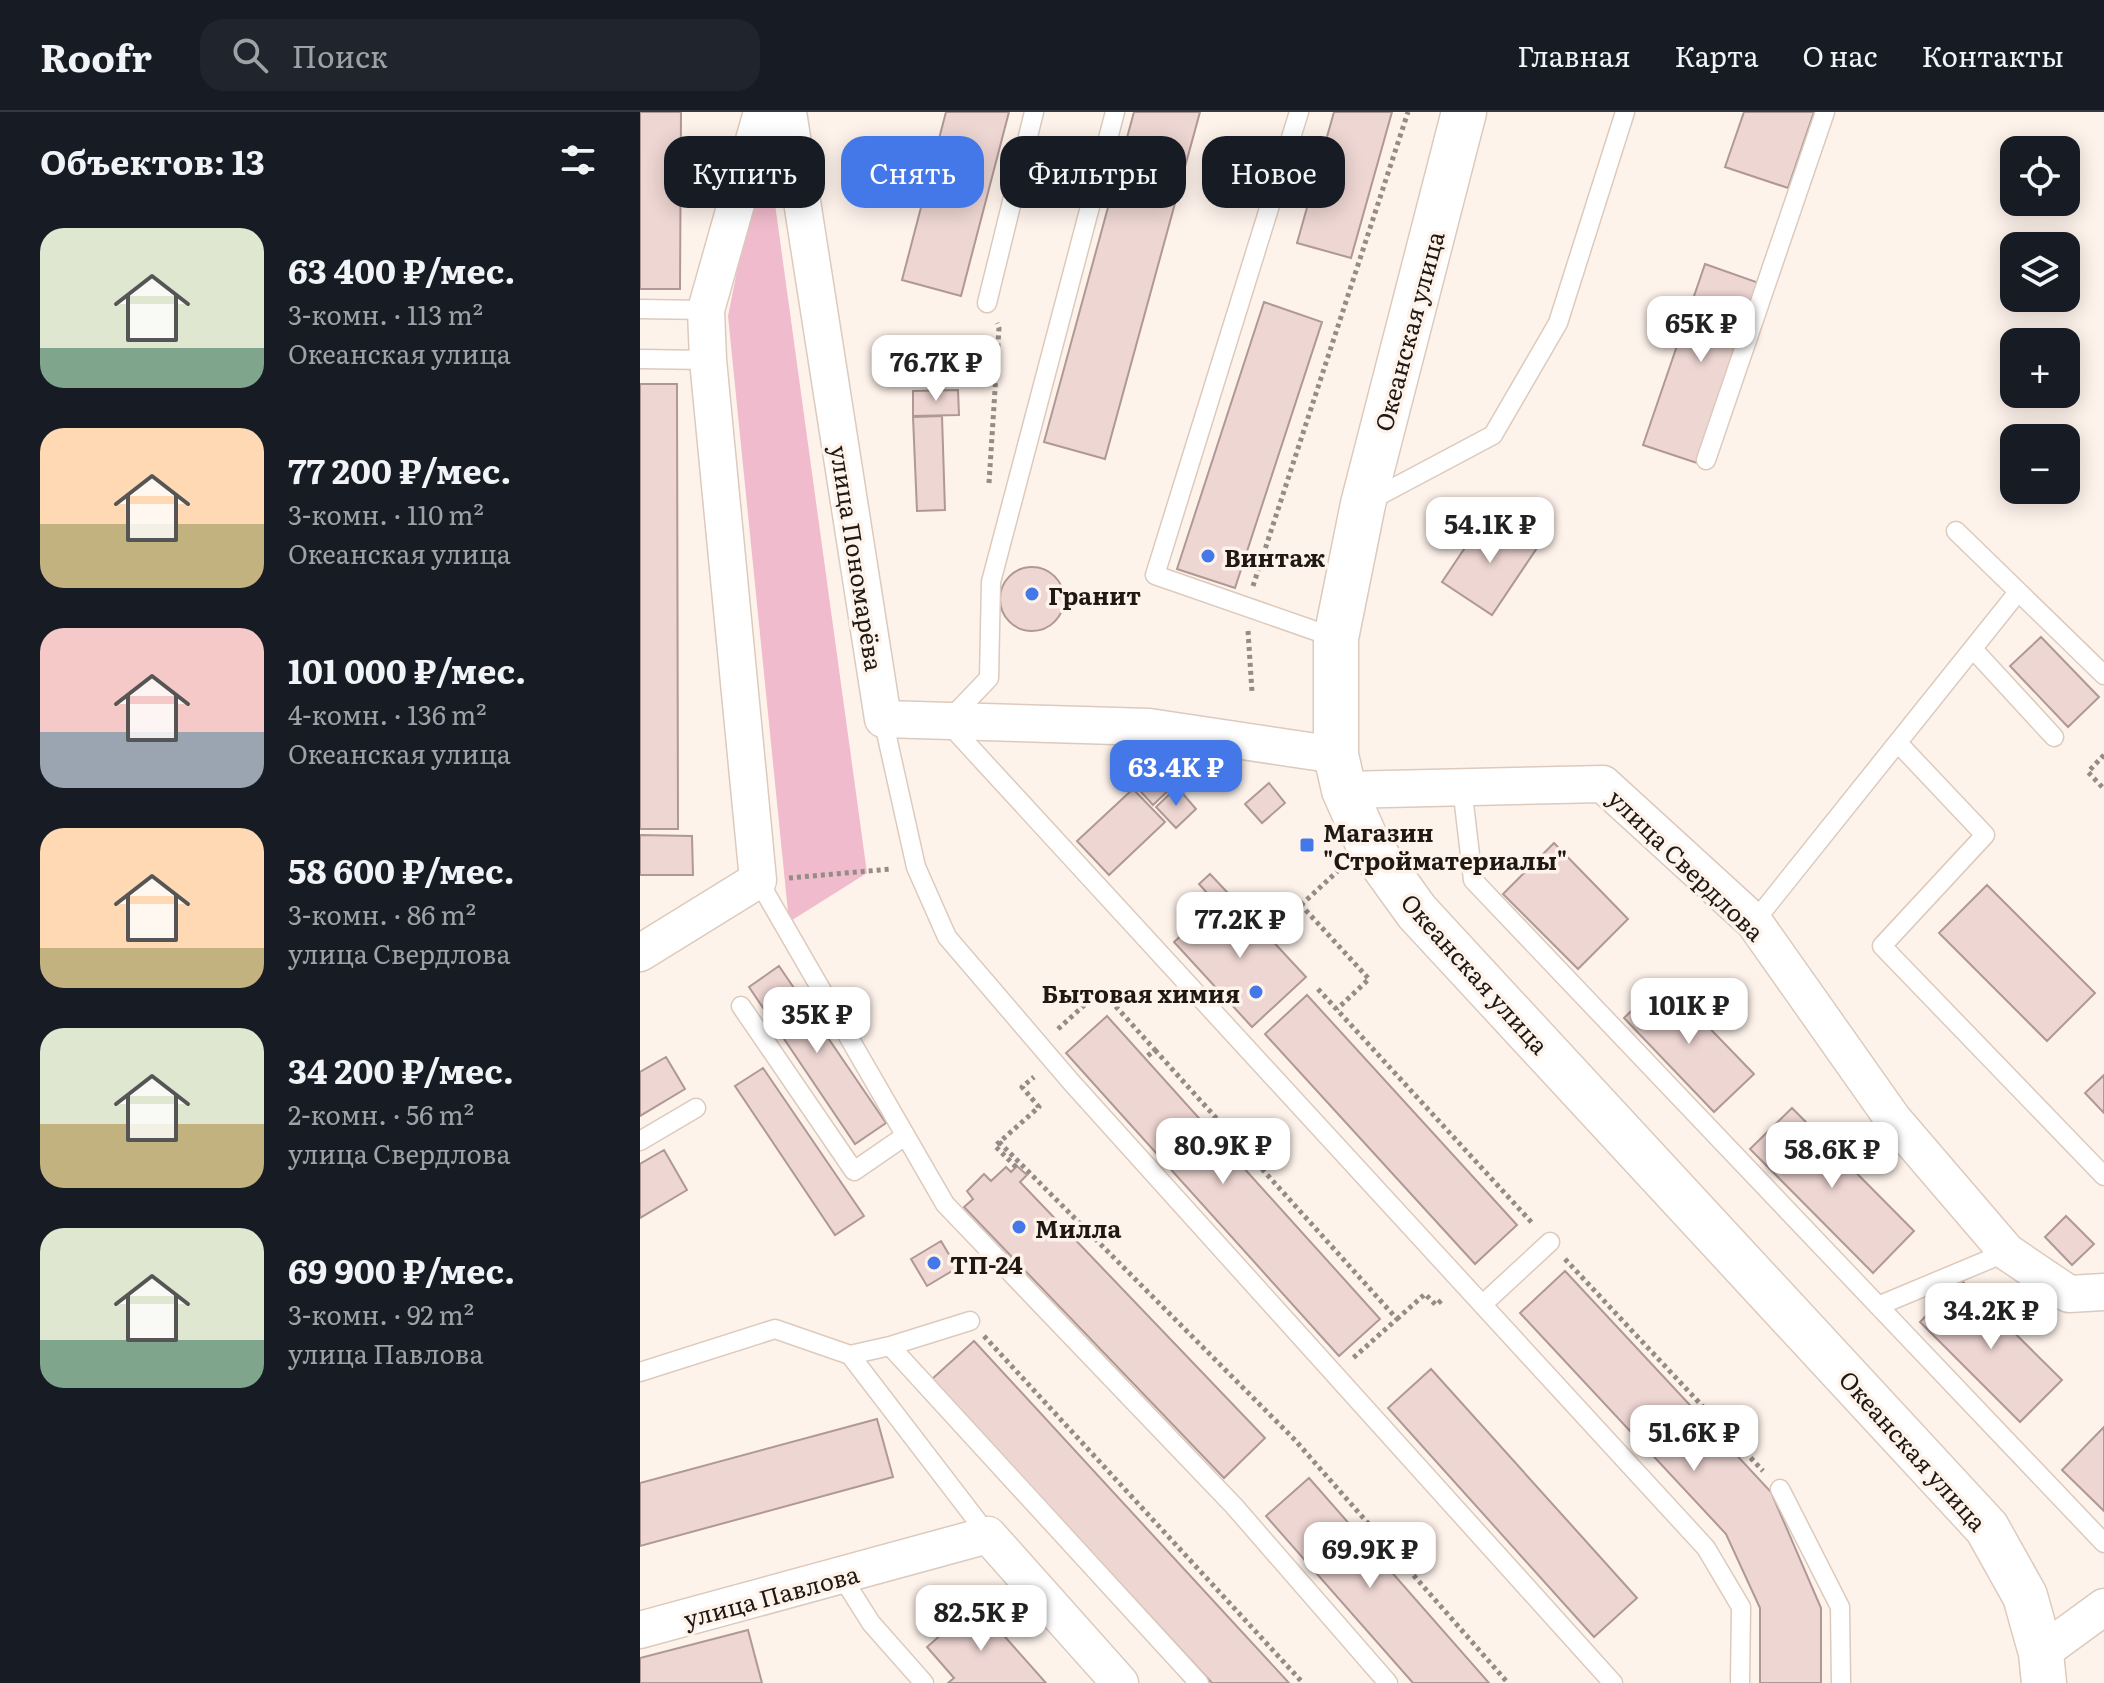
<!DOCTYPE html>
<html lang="ru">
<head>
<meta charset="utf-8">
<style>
  body { margin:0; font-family:Literata,serif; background:#20242c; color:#f1f3f6; height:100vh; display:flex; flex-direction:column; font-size:30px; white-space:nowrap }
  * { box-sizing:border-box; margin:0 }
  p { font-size:26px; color:#9ea1a6 }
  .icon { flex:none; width:44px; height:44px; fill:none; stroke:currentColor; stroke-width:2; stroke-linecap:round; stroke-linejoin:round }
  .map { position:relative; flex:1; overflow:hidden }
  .sheet { display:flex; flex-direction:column; background:#171b24; width:640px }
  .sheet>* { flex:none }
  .hud { position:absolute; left:24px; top:24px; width:760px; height:72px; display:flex; gap:16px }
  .controls { position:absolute; left:1360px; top:24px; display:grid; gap:16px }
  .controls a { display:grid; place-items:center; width:80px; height:80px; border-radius:16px; background:#171b24; box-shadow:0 4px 20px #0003; font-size:40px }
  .price { position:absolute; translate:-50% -68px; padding:0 18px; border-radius:16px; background:#fff; color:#222; font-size:26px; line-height:52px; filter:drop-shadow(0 2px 4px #0008) }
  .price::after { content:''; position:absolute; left:50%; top:48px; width:24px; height:18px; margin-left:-12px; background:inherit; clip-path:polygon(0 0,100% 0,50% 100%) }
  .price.current { background:#4478e9; color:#fff }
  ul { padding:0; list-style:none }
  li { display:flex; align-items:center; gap:24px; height:200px; padding:0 40px }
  li span { display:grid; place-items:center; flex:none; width:224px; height:160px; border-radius:24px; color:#555 }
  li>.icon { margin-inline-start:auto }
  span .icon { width:96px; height:96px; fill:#fffc; stroke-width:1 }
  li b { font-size:34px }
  h2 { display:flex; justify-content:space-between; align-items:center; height:96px; padding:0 40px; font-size:34px }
  .tag { padding:0 28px; border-radius:24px; background:#171b24; box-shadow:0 4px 20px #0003; font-size:28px; line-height:72px }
  .tag.current { background:#4478e9; color:#fff }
  header { display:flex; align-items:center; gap:48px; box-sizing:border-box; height:112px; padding:0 40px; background:#171b24; border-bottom:2px solid #363941 }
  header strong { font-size:38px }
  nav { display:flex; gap:44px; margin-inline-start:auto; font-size:28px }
  .search { width:560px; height:72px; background:#20242c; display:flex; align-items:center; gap:20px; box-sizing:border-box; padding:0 28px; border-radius:24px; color:#9ea1a6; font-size:30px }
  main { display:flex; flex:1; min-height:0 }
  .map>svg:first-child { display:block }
  .green { fill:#f0bbcd }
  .building { fill:#eed6d2; stroke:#af9895; stroke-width:2 }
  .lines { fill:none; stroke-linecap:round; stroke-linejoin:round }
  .service-casing { stroke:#dccabd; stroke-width:21 }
  .minor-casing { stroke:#dccabd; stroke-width:39 }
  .secondary-casing { stroke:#dccabd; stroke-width:47 }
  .path { stroke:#958c85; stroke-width:5; stroke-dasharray:4 4; stroke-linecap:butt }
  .service { stroke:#fff; stroke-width:18 }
  .minor { stroke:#fff; stroke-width:36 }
  .secondary { stroke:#fff; stroke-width:44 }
  .poi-dot { fill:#4478e9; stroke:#fef3eb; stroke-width:3 }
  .labels { text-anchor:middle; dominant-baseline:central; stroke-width:7; stroke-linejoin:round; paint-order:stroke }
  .street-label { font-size:24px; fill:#1f1813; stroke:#fef3eb }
  .poi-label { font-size:24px; font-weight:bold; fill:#1f1813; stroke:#fef3eb; text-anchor:start }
</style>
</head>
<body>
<header>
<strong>Roofr</strong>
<div class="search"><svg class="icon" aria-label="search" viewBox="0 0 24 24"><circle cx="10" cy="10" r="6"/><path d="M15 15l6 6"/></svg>Поиск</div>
<nav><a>Главная</a><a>Карта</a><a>О нас</a><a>Контакты</a></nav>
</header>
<main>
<section class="sheet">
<h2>Объектов: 13<svg class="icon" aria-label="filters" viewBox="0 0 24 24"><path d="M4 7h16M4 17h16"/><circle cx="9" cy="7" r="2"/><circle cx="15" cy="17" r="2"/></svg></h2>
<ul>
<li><span style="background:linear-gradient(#dfe7d0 75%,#7fa58c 0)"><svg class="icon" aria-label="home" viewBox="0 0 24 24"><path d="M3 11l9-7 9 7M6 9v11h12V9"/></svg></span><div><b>63 400 ₽/мес.</b><p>3-комн. · 113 m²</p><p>Океанская улица</p></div></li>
<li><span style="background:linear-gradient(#ffd9b3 60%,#c2b280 0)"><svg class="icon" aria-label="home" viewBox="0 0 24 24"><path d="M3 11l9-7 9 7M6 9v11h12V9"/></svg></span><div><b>77 200 ₽/мес.</b><p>3-комн. · 110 m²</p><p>Океанская улица</p></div></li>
<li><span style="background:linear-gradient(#f6c9c9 65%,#9aa5b1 0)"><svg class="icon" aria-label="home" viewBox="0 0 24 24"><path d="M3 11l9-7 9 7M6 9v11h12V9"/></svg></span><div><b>101 000 ₽/мес.</b><p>4-комн. · 136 m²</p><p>Океанская улица</p></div></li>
<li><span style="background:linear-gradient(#ffd9b3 75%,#c2b280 0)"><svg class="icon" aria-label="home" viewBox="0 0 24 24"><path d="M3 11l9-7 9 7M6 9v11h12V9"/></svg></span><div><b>58 600 ₽/мес.</b><p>3-комн. · 86 m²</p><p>улица Свердлова</p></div></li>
<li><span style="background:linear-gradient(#dfe7d0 60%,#c2b280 0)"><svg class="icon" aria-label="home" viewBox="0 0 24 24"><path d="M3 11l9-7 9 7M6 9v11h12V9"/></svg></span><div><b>34 200 ₽/мес.</b><p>2-комн. · 56 m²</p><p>улица Свердлова</p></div></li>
<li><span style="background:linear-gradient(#dfe7d0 70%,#7fa58c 0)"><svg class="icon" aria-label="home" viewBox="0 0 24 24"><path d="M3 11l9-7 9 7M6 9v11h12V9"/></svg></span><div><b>69 900 ₽/мес.</b><p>3-комн. · 92 m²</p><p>улица Павлова</p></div></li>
</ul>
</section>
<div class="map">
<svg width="1464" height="1571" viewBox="0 0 1464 1571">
  <rect width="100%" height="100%" fill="#fef3eb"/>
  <!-- green -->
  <path class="green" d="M125 19 227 761 149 810 88 204Z"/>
  <!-- building -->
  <path class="building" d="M0 0H41L40 177H0Z
    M306 0H369L321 184 262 168Z
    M494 0H560L465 347 404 330Z
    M694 0H752L711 146 657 131Z
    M1104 0H1174L1148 76 1085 55Z
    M1065 152 1119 171 1057 351 1003 333Z
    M624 190 682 210 595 476 537 457Z
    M0 272H37L38 717H0Z
    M318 278 319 303 273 304V279Z
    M302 304 305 398 277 399 273 305Z
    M847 403 897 436 852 503 802 470Z
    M360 487a32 32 0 1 1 64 0a32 32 0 1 1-64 0Z
    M1401 525 1459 585 1428 615 1370 554Z
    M514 652 534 673 513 693 493 671Z
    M629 671 645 691 622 711 605 692Z
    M537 675 556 697 536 716 516 695Z
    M493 677 525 710 469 763 437 729Z
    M0 723 52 724 53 763H0Z
    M914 731 988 807 938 857 863 782Z
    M570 762 587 780 576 791 559 772Z
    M1347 773 1455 881 1407 929 1299 821Z
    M588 781 666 865 612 915 534 830Z
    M139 854 246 1011 215 1032 109 875Z
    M1023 868 1114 962 1074 1000 984 906Z
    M667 883 877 1113 835 1152 625 922Z
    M467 904 740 1207 699 1244 426 941Z
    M26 945 45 977 0 1004V960Z
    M123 956 224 1104 195 1123 95 974Z
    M1464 963V1001L1445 981Z
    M1152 996 1274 1119 1233 1161 1110 1037Z
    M24 1038 47 1078 0 1106V1052Z
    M377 1054 387 1063 380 1070 625 1326 584 1366 324 1095 333 1087 327 1079 344 1062 351 1069 366 1055 371 1060Z
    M1426 1104 1454 1132 1432 1153 1405 1125Z
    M301 1129 317 1156 287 1174 271 1147Z
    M925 1159 1131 1380 1181 1496V1571H1120V1496L1086 1422 880 1201Z
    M1321 1168 1422 1268 1380 1310 1280 1210Z
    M334 1229 649 1571H572L402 1387 292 1267Z
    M791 1257 997 1486 954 1525 748 1296Z
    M237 1307 253 1365 0 1434V1371Z
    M1464 1315V1399L1422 1358Z
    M669 1366 849 1571H773L626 1404Z
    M336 1492 406 1571H308L314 1566 287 1535Z
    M108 1518 122 1571H0V1546Z"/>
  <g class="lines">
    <!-- service casing -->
    <g class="service-casing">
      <path id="service" d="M475 0 351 470 349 566 307 610 1066 1436 1101 1495 1100 1571
        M659 0 515 463 696 526
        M347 191 394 0
        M0 197 66 198
        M0 247 68 248
        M1066 348 1185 0
        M727 390 853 323 918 211 985 0
        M1316 419 1464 563
        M1333 537 1414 625
        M243 607 276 755 307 825 432 971 973 1571
        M1258 631 1345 723 1242 834 1464 1064
        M822 675 833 768 1464 1431
        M118 768 305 1092 594 1394 748 1571
        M1114 810 1378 480
        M101 894 214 1059 265 1024
        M0 1029 56 996
        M843 1192 910 1130
        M1238 1194 1367 1140
        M250 1234 330 1209
        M210 1243 250 1234 559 1571
        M0 1260 135 1217 210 1243 348 1423
        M1140 1377 1200 1495 1201 1571
        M202 1465 231 1511 284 1571"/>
    </g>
    <!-- minor casing -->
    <g class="minor-casing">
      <path id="minor" d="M148 0 243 607 509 615 696 643
        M704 678 963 672 1114 810 1253 1007 1367 1140 1429 1182 1464 1180
        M0 841 118 768 68 248 66 198 122 0
        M0 1518 348 1423 480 1571
        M1401 1541 1464 1495"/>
    </g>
    <!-- secondary casing -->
    <g class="secondary-casing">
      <path id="secondary" d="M824 0 723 392 696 526V643L704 678 728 732 777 800 1347 1416 1385 1484 1401 1541 1404 1571"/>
    </g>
    <!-- path -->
    <path class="path" d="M349 371 359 216 357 211
      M613 474 768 0
      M608 519 612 580
      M1464 643 1448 660 1464 677
      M149 766 251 757
      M661 793 701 756
      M648 804 661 793 729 867 697 897
      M678 877 894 1113
      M418 917 461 878 515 938 505 946
      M515 938 757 1207 712 1247
      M359 1030 655 1328 868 1571
      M376 1055 355 1034 399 995 382 975 394 965
      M925 1147 1123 1359
      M757 1207 785 1182 796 1193 804 1186
      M344 1224 663 1571"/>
    <!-- service -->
    <use href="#service" class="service"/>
    <!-- minor -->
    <use href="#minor" class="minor"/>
    <!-- secondary -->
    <use href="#secondary" class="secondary"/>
  </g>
  <!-- markers -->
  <g class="poi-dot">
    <circle cx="568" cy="444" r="8"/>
    <circle cx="392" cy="482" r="8"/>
    <rect x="659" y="725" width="16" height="16" rx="4"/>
    <circle cx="616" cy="880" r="8"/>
    <circle cx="379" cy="1115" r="8"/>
    <circle cx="294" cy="1151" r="8"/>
  </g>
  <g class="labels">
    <!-- street labels -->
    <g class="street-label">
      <text transform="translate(768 219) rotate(-75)">Океанская улица</text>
      <text transform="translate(218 446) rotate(81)">улица Пономарёва</text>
      <text transform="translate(1047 752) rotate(44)">улица Свердлова</text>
      <text transform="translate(836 861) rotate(48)">Океанская улица</text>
      <text transform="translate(1274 1338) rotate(48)">Океанская улица</text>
      <text transform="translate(131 1483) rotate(-15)">улица Павлова</text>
    </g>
    <!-- poi labels -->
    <g class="poi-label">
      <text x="584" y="444">Винтаж</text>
      <text x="408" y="482">Гранит</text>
      <text x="683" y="719">Магазин<tspan x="683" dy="28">"Стройматериалы"</tspan></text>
      <text x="600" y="880" text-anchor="end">Бытовая химия</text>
      <text x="395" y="1115">Милла</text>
      <text x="310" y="1151">ТП-24</text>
    </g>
  </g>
</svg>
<div class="controls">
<a><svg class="icon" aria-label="locate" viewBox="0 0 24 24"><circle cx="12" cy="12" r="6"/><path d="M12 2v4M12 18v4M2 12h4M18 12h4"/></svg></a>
<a><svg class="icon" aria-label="layers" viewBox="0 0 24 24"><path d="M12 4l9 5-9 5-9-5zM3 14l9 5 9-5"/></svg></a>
<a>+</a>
<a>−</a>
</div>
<b class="price" style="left:1061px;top:252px">65K ₽</b>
<b class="price" style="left:296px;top:291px">76.7K ₽</b>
<b class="price" style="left:850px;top:453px">54.1K ₽</b>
<b class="price current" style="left:536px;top:696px">63.4K ₽</b>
<b class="price" style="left:600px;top:848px">77.2K ₽</b>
<b class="price" style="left:1049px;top:934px">101K ₽</b>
<b class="price" style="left:177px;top:943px">35K ₽</b>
<b class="price" style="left:583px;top:1074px">80.9K ₽</b>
<b class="price" style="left:1192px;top:1078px">58.6K ₽</b>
<b class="price" style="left:1351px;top:1239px">34.2K ₽</b>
<b class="price" style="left:1054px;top:1361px">51.6K ₽</b>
<b class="price" style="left:730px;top:1478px">69.9K ₽</b>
<b class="price" style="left:341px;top:1541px">82.5K ₽</b>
<div class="hud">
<a class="tag">Купить</a>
<a class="tag current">Снять</a>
<a class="tag">Фильтры</a>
<a class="tag">Новое</a>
</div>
</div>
</main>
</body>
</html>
